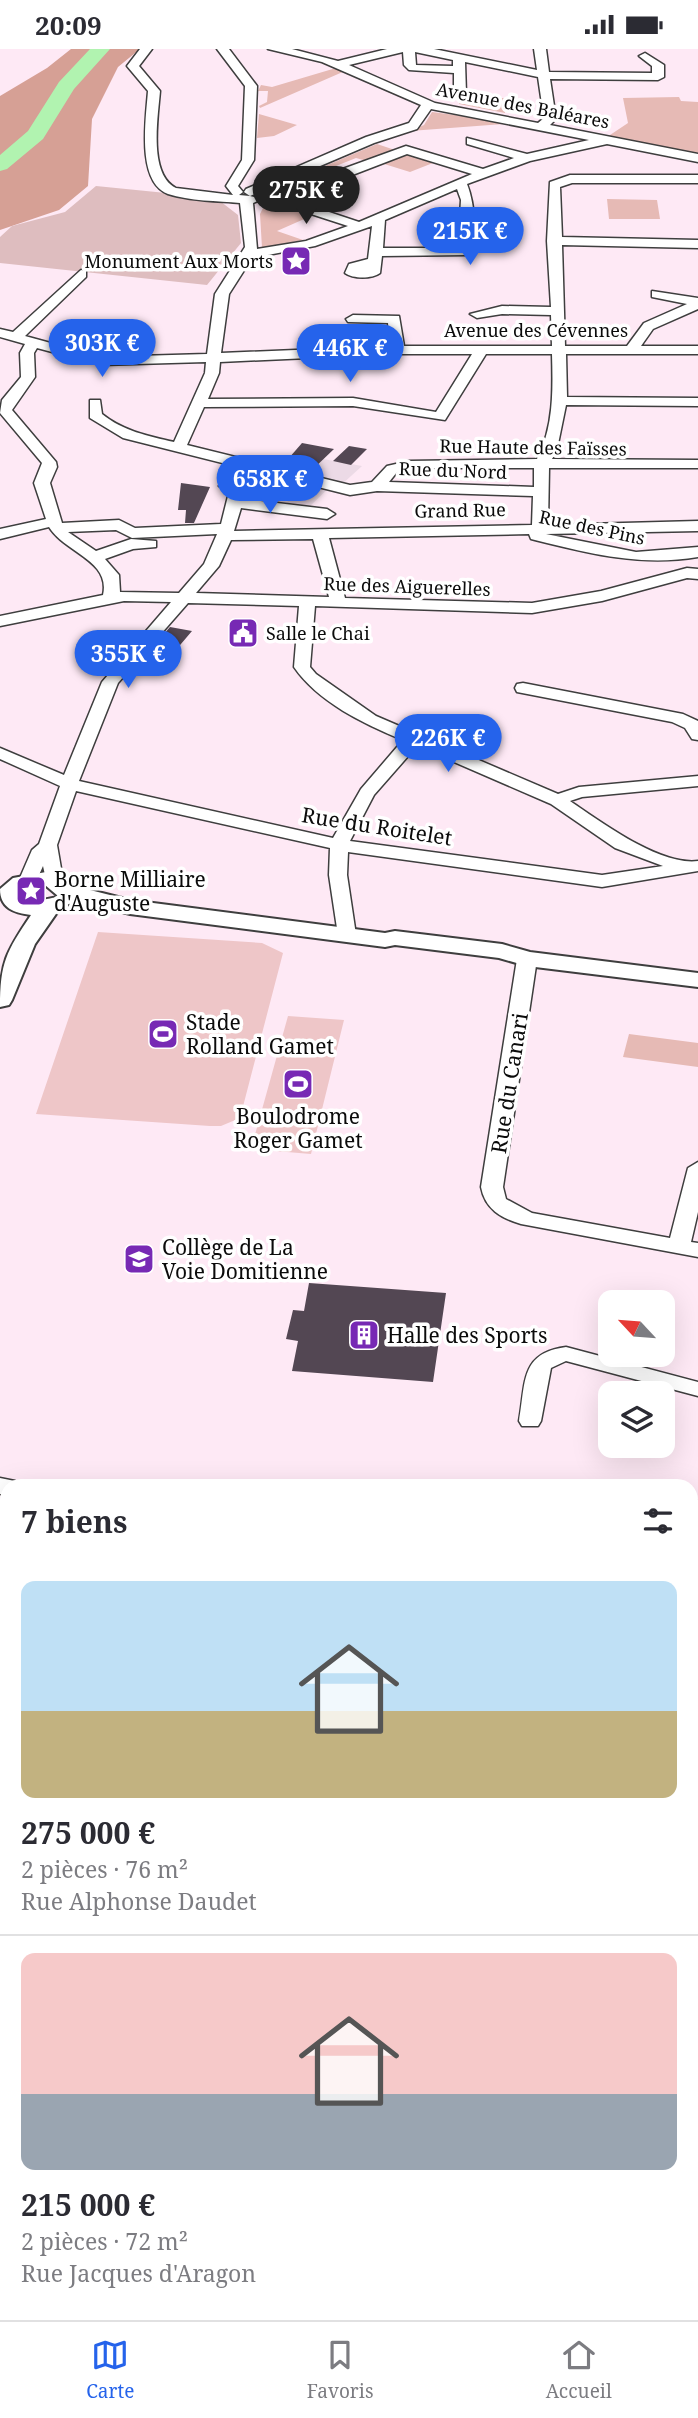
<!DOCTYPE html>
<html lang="fr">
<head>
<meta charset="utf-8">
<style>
  body { margin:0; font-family:"Noto Serif",serif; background:#f2f2f3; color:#2b2b33; height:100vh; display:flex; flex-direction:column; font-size:26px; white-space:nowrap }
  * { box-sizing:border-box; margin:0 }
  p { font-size:23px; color:#7c7c81 }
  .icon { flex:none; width:38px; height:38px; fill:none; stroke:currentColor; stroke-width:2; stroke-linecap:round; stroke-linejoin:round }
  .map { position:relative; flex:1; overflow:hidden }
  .side { position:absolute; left:0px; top:1430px; width:698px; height:842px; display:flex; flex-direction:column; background:#fff; border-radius:21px 21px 0 0; box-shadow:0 7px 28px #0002 }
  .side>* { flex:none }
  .needle { width:46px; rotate:296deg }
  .buttons { position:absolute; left:598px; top:1241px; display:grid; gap:14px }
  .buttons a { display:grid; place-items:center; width:77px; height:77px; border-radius:14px; background:#fff; box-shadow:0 7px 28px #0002; font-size:35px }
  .price { position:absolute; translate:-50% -60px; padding:0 16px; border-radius:24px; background:#2563eb; color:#fff; font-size:23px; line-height:46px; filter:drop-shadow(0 2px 4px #0008) }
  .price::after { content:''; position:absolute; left:50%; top:42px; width:21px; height:16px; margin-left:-10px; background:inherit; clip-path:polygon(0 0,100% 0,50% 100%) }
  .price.current { background:#222; color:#fff }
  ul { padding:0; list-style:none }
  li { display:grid; align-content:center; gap:14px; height:371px; padding:0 21px }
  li+li { border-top:2px solid #e1e1e2 }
  li span { display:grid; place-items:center; height:217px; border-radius:14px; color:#555 }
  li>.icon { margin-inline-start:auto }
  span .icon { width:126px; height:126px; fill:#fffc; stroke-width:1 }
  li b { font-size:30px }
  h2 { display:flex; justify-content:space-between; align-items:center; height:84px; padding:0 21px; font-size:30px }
  .status { display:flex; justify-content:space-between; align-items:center; height:49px; padding:0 35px; background:#fff; direction:ltr }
  .status svg { height:19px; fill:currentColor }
  .tabs { display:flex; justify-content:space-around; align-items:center; height:98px; border-top:2px solid #e1e1e2; background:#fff; font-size:19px; color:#7c7c81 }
  .tabs a { display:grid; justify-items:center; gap:4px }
  .tabs .current { color:#2563eb }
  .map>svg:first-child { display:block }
  .green { fill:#e6bab5 }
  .forest { fill:#d6a095 }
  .cemetery { fill:#debdbf }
  .pitch { fill:#eec6c8 }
  .plaza { fill:#ecdae6 }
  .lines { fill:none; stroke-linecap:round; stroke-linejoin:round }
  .river { fill:#b1f3b0; fill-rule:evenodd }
  .building { fill:#534753 }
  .minor-casing { stroke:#3e3e3e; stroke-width:3 }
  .tertiary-casing { stroke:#3e3e3e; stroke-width:4 }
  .primary-casing { stroke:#1c1c1c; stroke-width:3 }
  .minor { fill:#fff; fill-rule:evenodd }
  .tertiary { fill:#fff; fill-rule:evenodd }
  .primary { fill:#f364be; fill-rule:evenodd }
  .tram { stroke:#7729b4; stroke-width:2.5 }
  .labels { text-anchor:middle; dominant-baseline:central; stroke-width:7; stroke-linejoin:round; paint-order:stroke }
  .far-street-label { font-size:18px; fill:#0b0b0b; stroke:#fff }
  .far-poi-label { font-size:18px; fill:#0b0b0b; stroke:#fff; text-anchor:end }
  .street-label { font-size:21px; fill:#0b0b0b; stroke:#fff }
  .poi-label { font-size:21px; fill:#0b0b0b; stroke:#fff; text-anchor:start }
</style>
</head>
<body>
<div class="status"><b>20:09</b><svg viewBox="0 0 49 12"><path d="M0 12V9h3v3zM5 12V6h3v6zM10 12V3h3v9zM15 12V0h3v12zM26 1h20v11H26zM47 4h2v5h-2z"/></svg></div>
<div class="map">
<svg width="698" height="2271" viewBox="0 0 698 2271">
  <rect width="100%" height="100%" fill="#fee9f5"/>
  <!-- green -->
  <path class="green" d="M336 19 345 22 260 59 259 57 267 53 268 42H258L261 36 272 38Z
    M679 48 681 52 698 53V107L607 88 628 74 623 49Z
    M459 49H504L505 64 459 55Z
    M432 63 516 74 410 82 424 76Z
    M259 65 297 76 274 87 257 89Z
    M377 95 395 101 367 112 356 109 301 131 308 135 280 145 292 131Z
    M409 103 438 112 410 123 381 114Z
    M607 150 657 151 660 170H609Z
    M266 153 311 167 277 182 303 191 262 199 260 165Z
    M629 985 698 994V1018L623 1008Z
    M0 1620H7V1684H0Z"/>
  <!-- forest -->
  <path class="forest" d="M71 0H140L118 18 92 70 88 137 59 161 0 181V47L47 19Z"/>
  <!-- cemetery -->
  <path class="cemetery" d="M96 137 216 149 238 166 241 194 207 236 0 214V188L12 177 65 163Z"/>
  <!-- pitch -->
  <path class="pitch" d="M98 883 262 894 283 904 240 1069 221 1077H210L36 1065Z
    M288 967 344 971 311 1105 251 1100Z"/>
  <!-- plaza -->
  <path class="plaza" d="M323 410 362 417 340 437 333 435 308 459 285 455 311 431 304 429Z"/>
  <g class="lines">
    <!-- river -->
    <path class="river" d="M90 0H110L74 40 43 90 7 120 0 122V106L28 82 59 33Z"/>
  </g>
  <!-- building -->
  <path class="building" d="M302 394 334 400 310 423 282 417Z
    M349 397 367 400 351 416 333 412Z
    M181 434 210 438 194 474H185L186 461H178Z
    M170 578 192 582 175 602 152 599Z
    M309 1234 446 1244 433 1333 292 1322 298 1292 286 1290 293 1261 304 1262Z"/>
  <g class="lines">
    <!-- minor casing -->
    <g class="minor-casing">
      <path id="minor" d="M140 0H152L139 17 160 42C158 68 148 125 176 139L233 146 226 137 242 111 245 37 217 0H229L257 37 254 111 238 137 243 143 239 146 250 147 244 143 246 140 366 88 409 74 421 56 322 13 268 0H292L338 12 387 0H434L537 21 534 0H546L549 23 652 24V17L639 7 645 4 664 16V28L658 31 550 30 556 70 550 76 698 105V113L607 95 530 112 467 135C474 153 479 189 467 206L382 207 380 224C372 230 353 230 345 224L349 215 368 210 372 177 315 197 252 209 229 245 221 304 390 297 388 274 348 273 346 270 353 266 399 267 404 297H552L551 266 502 265 477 269 470 265 502 257 551 258 547 192 550 133 570 126H698V134H572L560 138 562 188 698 191V199L562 196 565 297H627L644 274 687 255 652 248V242L698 249V260L653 280 641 297H698V305H566L567 348 698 349V357L566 356 557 400 552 410 698 411V419H549L548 476 698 472V482L546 485 636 503 698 498V508C640 518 587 504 531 490L529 485 329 489 345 549 532 554 601 542 687 519 698 520V530L687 529 602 552 532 564 315 557 310 618 316 625 376 667 558 745 579 738 698 727V737L582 748 570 752C601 773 660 817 698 812V822L602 838 348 803 347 826 356 886 347 892 338 886 329 826 330 799 76 742 57 796 63 831 54 837 47 835 43 817 35 835 28 837 19 831 32 801 39 795 60 737 0 710V699L64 726 102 633 171 553 124 552 0 577V567L103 546C111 511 65 504 49 478L0 490V480L46 470 34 434 42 414 0 364 2 351 21 328 20 304 25 295 0 288V280L13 283 81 221 86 222V228L25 287 102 308 207 305 215 245 245 198 240 154C218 152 189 152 168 145 136 133 146 69 148 42L127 17ZM403 3 404 16 409 21 454 24V45L460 49 466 45 465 13 538 28 544 69 538 74 435 54 349 16ZM415 3 453 11V17L416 16ZM431 60 589 91 527 105 467 89V95L514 109 483 120 406 97 271 146V152L348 177 306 192 257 200 253 154 263 150 250 147 374 94 417 80ZM407 105 472 125 359 173 290 150ZM457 140 461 151 458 199H383L385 171ZM37 299 101 316 206 313 205 324 174 393C148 387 123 382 102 365L100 351H90V369L123 389 350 446 377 442 533 447 532 476 234 482 241 459 327 470 335 465 327 460 243 450 242 438 227 432 219 437 229 443 221 475 135 479 119 471 62 474 50 434 57 418 56 413 12 361 35 328 34 304ZM397 305H472L436 363 353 349 208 350 219 324 220 313ZM486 305H552C553 340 554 378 537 410L409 412 387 417 372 433 350 436 187 396 204 358 353 357 445 371ZM426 419H534V438L389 433 397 423ZM116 481 132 489 217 485 204 515 179 544 120 543 119 526 105 510 133 500 156 498V492L131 490 96 502 68 483ZM313 490 329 548 196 544 219 517 231 491ZM188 554 299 557 294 618C318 653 364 675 403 691L361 740 333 789 79 732 118 634ZM417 697 551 755 615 799 663 817 602 826 350 792 374 746Z
        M523 634 683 665 698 672V691L692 690 685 679 672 673 517 643 515 639 517 635Z
        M527 904 537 910 503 1138 506 1150 532 1164 670 1189 688 1119 698 1113V1163L691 1193 698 1194V1208L521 1175C501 1169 485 1160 481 1138L517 910Z
        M566 1298 698 1333V1347L566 1312 551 1319 541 1372 538 1377H522L519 1372C526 1333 520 1304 566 1298Z
        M0 1429 15 1432 18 1437H7V1446L0 1445Z
        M691 1452H698V1468H691Z
        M691 1756H698V1776H691Z
        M7 1813V1849L0 1851V1815Z
        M698 2212V2241L691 2243V2214Z
        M0 2235 7 2236V2262L0 2261Z
        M9 2264H39L37 2271H7Z
        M72 2264H133L136 2271H75Z
        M617 2264H654L651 2271H614Z"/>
    </g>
    <!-- tertiary casing -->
    <g class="tertiary-casing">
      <path id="tertiary" d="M46 823 62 827 74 837 130 851 385 884 395 882 502 895 530 903 698 924V938L527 917 499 909 395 896 385 898 130 865 58 847 45 836 34 837 22 843V848C37 858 50 845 66 849L70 854 58 862 35 895 12 951 9 956 0 958C0 914 6 903 31 866 14 864 0 859 0 840L13 829Z"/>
    </g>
    <!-- primary casing -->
    <g class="primary-casing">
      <path id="primary" d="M0 1530H7V1556H0Z
        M691 1533 698 1534V1560L691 1559Z"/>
    </g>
    <!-- minor -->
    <use href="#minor" class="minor"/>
    <!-- tertiary -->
    <use href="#tertiary" class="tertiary"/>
    <!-- primary -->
    <use href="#primary" class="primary"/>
    <!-- tram -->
    <path class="tram" d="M691 1596H698
      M0 1607H7"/>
  </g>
  <!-- icons -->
  <defs>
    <g id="sight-square" transform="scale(1.575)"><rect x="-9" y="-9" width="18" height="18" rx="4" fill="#7729b4" stroke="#fff"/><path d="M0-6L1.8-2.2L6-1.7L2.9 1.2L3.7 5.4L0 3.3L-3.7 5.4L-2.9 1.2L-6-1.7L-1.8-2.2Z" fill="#fff"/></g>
    <g id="civic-square" transform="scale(1.575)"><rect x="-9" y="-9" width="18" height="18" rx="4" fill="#7729b4" stroke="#fff"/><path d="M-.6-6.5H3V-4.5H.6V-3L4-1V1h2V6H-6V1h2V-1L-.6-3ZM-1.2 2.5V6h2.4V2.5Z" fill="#fff"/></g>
    <g id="stadium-square" transform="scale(1.575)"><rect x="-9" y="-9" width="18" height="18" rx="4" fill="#7729b4" stroke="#fff"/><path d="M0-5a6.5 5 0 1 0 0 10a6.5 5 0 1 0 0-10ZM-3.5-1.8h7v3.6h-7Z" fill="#fff"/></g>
    <g id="school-square" transform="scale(1.575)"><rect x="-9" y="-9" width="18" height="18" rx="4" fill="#7729b4" stroke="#fff"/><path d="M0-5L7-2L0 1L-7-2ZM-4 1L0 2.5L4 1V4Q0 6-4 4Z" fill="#fff"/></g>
    <g id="building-square" transform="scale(1.575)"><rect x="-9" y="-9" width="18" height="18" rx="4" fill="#7729b4" stroke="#fff"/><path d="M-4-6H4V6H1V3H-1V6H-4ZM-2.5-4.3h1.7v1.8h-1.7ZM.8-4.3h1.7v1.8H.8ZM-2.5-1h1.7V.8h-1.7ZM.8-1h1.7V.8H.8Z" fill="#fff"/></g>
  </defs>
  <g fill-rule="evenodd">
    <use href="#sight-square" x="296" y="212"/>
    <use href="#civic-square" x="243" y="584"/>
    <use href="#sight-square" x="31" y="842"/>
    <use href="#stadium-square" x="163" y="985"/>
    <use href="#stadium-square" x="298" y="1035"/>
    <use href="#school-square" x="139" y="1210"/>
    <use href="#building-square" x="364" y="1286"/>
  </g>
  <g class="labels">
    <!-- far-street labels -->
    <g class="far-street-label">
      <text transform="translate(523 56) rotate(11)">Avenue des Baléares</text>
      <text x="536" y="281">Avenue des Cévennes</text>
      <text transform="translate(533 398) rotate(1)">Rue Haute des Faïsses</text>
      <text transform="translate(453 421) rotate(2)">Rue du Nord</text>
      <text transform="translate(460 461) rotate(-1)">Grand Rue</text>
      <text transform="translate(592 478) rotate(12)">Rue des Pins</text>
      <text transform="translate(407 537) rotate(2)">Rue des Aiguerelles</text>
    </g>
    <!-- far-poi labels -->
    <g class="far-poi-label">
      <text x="273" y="212">Monument Aux Morts</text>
      <text x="266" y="584" text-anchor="start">Salle le Chai</text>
    </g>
    <!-- street labels -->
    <g class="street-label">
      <text transform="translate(377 777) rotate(9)">Rue du Roitelet</text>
      <text transform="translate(509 1034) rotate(-81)">Rue du Canari</text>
    </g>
    <!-- poi labels -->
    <g class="poi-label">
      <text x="54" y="830">Borne Milliaire<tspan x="54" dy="24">d'Auguste</tspan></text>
      <text x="186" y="973">Stade<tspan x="186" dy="24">Rolland Gamet</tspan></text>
      <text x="298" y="1067" text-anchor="middle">Boulodrome<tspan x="298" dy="24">Roger Gamet</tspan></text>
      <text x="162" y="1198">Collège de La<tspan x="162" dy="24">Voie Domitienne</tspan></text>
      <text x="387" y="1286">Halle des Sports</text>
    </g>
  </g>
</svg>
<div class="buttons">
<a><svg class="needle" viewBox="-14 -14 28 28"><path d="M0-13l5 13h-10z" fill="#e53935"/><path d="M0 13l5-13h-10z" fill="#7c7c81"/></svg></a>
<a><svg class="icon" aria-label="layers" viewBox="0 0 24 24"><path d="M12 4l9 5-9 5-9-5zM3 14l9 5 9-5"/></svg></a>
</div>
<b class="price current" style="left:306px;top:177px">275K €</b>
<b class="price" style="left:470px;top:218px">215K €</b>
<b class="price" style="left:102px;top:330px">303K €</b>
<b class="price" style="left:350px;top:335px">446K €</b>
<b class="price" style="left:270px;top:466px">658K €</b>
<b class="price" style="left:128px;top:641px">355K €</b>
<b class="price" style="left:448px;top:725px">226K €</b>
<section class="side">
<h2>7 biens<svg class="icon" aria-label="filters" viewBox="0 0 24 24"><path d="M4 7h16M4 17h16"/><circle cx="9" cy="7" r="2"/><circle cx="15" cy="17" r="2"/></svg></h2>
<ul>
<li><span style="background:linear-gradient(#bfe0f5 60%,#c2b280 0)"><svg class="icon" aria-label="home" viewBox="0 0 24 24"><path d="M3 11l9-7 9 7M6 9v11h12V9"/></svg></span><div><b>275 000 €</b><p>2 pièces · 76 m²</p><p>Rue Alphonse Daudet</p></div></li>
<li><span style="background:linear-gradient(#f6c9c9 65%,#9aa5b1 0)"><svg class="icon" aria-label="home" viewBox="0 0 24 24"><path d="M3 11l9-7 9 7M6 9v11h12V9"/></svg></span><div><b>215 000 €</b><p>2 pièces · 72 m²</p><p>Rue Jacques d'Aragon</p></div></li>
</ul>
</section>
</div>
<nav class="tabs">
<a class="current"><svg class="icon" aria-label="map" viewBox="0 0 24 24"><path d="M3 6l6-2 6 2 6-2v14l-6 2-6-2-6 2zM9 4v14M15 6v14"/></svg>Carte</a>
<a><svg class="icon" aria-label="saved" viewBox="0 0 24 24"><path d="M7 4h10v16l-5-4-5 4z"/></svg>Favoris</a>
<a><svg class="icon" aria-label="home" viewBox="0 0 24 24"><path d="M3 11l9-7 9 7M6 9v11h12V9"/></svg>Accueil</a>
</nav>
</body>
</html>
